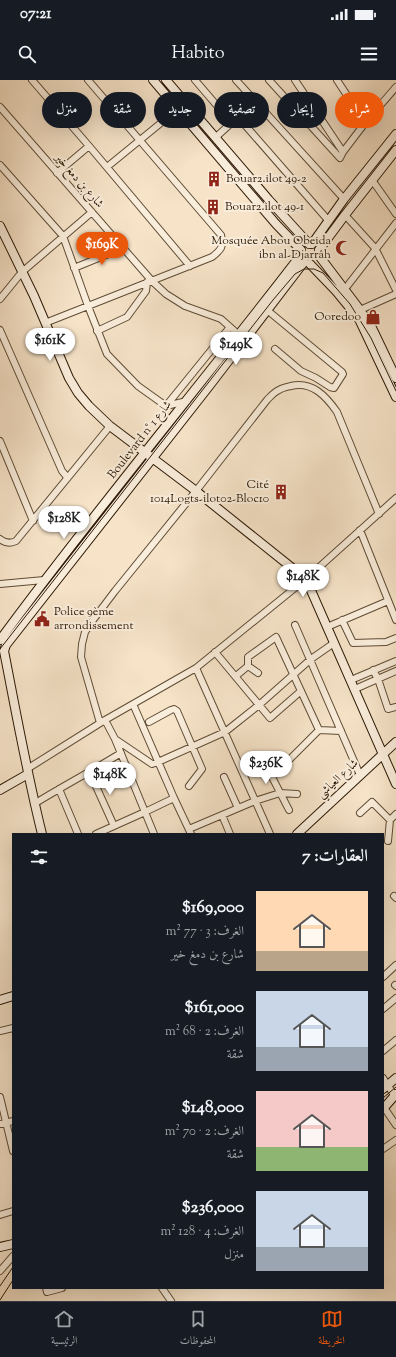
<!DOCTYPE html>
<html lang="ar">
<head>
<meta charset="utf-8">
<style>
  body { margin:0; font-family:"Sorts Mill Goudy",Amiri,serif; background:#242831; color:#f1f3f6; direction:rtl; height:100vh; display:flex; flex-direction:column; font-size:15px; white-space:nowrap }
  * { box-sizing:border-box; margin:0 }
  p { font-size:13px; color:#9ea1a6 }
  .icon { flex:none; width:22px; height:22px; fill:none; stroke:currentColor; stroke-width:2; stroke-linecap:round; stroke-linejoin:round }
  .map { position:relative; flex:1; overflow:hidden; direction:ltr }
  .sheet { position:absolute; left:12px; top:753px; width:372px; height:456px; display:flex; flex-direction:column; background:#171b24; border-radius:0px; box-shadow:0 4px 16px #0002; direction:rtl }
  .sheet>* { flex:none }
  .top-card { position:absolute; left:12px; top:12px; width:372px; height:36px; direction:rtl; display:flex; gap:8px }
  .price { position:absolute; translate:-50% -34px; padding:0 9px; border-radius:14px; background:#fff; color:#222; font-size:13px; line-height:26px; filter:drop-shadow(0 1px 2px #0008) }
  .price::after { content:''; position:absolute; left:50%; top:24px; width:12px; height:9px; margin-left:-6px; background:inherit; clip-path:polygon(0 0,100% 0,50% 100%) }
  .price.current { background:#ea580c; color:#fff }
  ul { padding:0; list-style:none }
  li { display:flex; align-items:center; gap:12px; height:100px; padding:0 16px }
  li span { display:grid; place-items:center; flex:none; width:112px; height:80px; border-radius:0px; color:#555 }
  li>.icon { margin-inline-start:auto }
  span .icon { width:48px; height:48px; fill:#fffc; stroke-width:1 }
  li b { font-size:17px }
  h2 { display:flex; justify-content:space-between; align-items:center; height:48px; padding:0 16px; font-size:17px }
  .chip { padding:0 14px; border-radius:18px; background:#171b24; box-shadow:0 4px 16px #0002; font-size:14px; line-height:36px }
  .chip.current { background:#ea580c; color:#fff }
  .status { display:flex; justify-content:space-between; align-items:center; height:28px; padding:0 20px; background:#171b24; direction:ltr }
  .status svg { height:11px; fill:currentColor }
  header { display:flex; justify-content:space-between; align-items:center; height:52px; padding:0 16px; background:#171b24; font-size:18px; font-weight:600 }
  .tabs { display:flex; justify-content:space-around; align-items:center; height:56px; border-top:1px solid #363941; background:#171b24; font-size:11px; color:#9ea1a6 }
  .tabs a { display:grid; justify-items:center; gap:2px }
  .tabs .current { color:#ea580c }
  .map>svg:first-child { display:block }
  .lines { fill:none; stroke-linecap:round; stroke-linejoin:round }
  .street-casing { stroke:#5f4c36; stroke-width:8 }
  .secondary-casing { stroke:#2d1905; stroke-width:10 }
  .street { stroke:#f9eddb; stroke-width:6 }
  .secondary { stroke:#f9eddb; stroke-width:8 }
  .tram { stroke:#2d1905; stroke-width:1 }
  .labels { text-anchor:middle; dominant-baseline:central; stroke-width:4; stroke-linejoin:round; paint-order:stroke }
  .poi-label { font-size:12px; fill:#2d1905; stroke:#f9eddb; text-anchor:start }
  .street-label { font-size:12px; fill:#2d1905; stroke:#f9eddb }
</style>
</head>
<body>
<div class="status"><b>07:21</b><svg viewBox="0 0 49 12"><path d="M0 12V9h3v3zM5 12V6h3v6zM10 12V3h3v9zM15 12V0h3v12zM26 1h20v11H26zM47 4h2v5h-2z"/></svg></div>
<header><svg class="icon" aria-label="menu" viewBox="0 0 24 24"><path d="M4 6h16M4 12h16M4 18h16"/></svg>Habito<svg class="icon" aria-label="search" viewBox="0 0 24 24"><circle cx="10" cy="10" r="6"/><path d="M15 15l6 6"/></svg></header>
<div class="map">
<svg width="396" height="1221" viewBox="0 0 396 1221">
  <rect width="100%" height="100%" fill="#f6e3c8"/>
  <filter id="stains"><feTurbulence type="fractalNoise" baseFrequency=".005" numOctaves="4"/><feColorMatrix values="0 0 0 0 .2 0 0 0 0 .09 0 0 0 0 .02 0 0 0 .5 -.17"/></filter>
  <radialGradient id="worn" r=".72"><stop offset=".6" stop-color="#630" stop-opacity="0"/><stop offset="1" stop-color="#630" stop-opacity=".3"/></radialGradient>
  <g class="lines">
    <!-- street casing -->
    <g class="street-casing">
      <path id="street" d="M32 0 89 66 190 186
        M195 0 231 42
        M236 0 344 119
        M269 0 340 78 343 72 365 43 396 7
        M295 0 343 72
        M337 0 365 43
        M0 27 152 201 166 214 185 226 221 239 239 255
        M216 57 238 37 328 140
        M0 85 63 156 88 226 107 274 138 306 166 326
        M107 87 178 29 184 21
        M57 93 89 66
        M372 100 396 134
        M345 135 375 168 396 210
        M74 188 123 168
        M345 209 396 143
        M0 219 22 192 92 132
        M267 230 342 292 343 294 334 308 330 307 316 298 301 291 275 269
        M360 230 396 214
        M45 243 212 177C221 170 224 167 221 155L88 0
        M0 250 62 391 67 397
        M97 251 127 237 146 211 147 202
        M187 321 166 326 230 247
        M0 361 33 441
        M360 450 396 540
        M0 459C5 463 10 464 16 461L110 346
        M0 504 44 500
        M342 540 353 563 386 562 396 558
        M295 545 360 695
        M327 547 388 521
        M215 572 270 638 301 611
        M196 588 270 754
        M373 590 378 599 388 629 396 627
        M258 593 248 586V577L276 557 319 650 341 651
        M236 596 248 586
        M351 600 396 581
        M355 609 396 591
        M133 624 174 718 191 754
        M105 640 115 659 154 754
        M149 642 171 630 174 629 177 631 202 689 189 706
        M100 643 81 577 82 564 85 552 93 540 115 511 196 411 267 320C270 317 274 312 279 310 282 308 287 307 291 306 312 301 326 316 337 332L379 434
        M115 659 152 684 158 682 225 652 259 625 311 579 334 563
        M290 679 319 650
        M27 689 105 640 196 588 306 499 396 418
        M261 689 272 697 289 730
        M90 693 114 746
        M224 697 238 728
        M272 697 275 686
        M59 709 78 754
        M34 724C63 706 92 691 121 673
        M360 733 372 722 390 740 396 734
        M222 735 230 754
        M189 749 255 721 280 713 297 714
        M96 754 145 732 174 718
        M388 761 390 740
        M394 816 396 818
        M383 897 396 885
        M395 905 396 906
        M383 929 396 918
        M0 951 13 948
        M383 971 396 960
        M383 998 394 1015
        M0 1017 13 1071
        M383 1026 396 1045
        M0 1044 13 1041
        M383 1069 396 1060
        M0 1135 13 1131
        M0 1191 13 1176
        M46 1208 47 1212 62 1208
        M162 1208 171 1221"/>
    </g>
    <!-- secondary casing -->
    <g class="secondary-casing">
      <path id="secondary" d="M153 0 276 144 301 170
        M166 0 269 120 309 164
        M0 146 34 216 69 298 78 313 89 326 110 346 196 411 306 499 396 704
        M312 164 344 119 396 54
        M319 170 345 135 396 70
        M320 177 360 230 372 248 396 298
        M310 184 336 211 359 239 396 317
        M0 560C96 429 201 305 300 176
        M0 710 28 694
        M42 754C27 694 16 632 4 571L6 565 210 305 304 182
        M297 754 396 662
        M0 920 13 916
        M383 1009 396 998
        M383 1029 396 1014
        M0 1167 13 1164"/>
    </g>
    <!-- street -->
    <use href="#street" class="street"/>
    <!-- secondary -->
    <use href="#secondary" class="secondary"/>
    <!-- tram -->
    <path class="tram" d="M0 569 273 220 295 194 304 189H314L323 193 350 224 371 258 396 311
      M383 1018 396 1007
      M0 1206 13 1187
      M0 1220 13 1200"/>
  </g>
  <!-- icons -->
  <defs>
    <g id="building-bare" transform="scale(1.2)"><path d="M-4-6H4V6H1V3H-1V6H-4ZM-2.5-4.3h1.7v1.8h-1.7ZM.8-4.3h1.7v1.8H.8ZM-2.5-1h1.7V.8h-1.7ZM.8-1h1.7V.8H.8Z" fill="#8f2418" stroke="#f9eddb" stroke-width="2.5" paint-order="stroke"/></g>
    <g id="mosque-bare" transform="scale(1.2)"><path d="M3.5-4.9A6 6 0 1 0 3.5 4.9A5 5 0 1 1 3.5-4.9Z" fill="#8f2418" stroke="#f9eddb" stroke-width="2.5" paint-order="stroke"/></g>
    <g id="shop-bare" transform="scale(1.2)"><path d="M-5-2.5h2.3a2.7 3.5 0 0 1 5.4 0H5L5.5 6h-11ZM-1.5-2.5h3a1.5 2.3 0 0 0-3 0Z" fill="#8f2418" stroke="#f9eddb" stroke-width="2.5" paint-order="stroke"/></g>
    <g id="civic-bare" transform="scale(1.2)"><path d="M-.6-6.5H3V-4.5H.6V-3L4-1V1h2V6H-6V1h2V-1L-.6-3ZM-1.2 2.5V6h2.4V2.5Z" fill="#8f2418" stroke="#f9eddb" stroke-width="2.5" paint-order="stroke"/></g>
  </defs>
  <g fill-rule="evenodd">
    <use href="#building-bare" x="214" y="99"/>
    <use href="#building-bare" x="213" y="127"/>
    <use href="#mosque-bare" x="343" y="168"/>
    <use href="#shop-bare" x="373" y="237"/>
    <use href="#building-bare" x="281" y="412"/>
    <use href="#civic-bare" x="42" y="539"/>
  </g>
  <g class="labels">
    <!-- poi labels -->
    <g class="poi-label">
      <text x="226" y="99">Bouar2.ilot 49-2</text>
      <text x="225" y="127">Bouar2.ilot 49-1</text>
      <text x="331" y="161" text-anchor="end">Mosquée Abou Obeida<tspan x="331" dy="14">ibn al-Djarrâh</tspan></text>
      <text x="361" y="237" text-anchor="end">Ooredoo</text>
      <text x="269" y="405" text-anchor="end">Cité<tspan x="269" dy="14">1014Logts-ilot02-Bloc10</tspan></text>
      <text x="54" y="532">Police 9ème<tspan x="54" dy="14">arrondissement</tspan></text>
    </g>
    <!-- street labels -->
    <g class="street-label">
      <text transform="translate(79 101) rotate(49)">شارع بن دمغ خير</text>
      <text transform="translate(140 360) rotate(-52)">Boulevard n° شارع 1</text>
      <text transform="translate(338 699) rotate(-43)">شارع العياشي</text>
    </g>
  </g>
  <rect width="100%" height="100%" filter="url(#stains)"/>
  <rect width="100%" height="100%" fill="url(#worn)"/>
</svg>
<b class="price current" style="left:102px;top:186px">$169K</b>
<b class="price" style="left:50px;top:282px">$161K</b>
<b class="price" style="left:236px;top:286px">$149K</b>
<b class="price" style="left:64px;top:460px">$128K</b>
<b class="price" style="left:303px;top:518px">$148K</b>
<b class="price" style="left:266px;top:705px">$236K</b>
<b class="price" style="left:110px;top:716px">$148K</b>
<div class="top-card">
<a class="chip current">شراء</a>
<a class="chip">إيجار</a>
<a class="chip">تصفية</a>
<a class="chip">جديد</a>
<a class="chip">شقة</a>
<a class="chip">منزل</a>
</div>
<section class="sheet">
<h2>العقارات: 7<svg class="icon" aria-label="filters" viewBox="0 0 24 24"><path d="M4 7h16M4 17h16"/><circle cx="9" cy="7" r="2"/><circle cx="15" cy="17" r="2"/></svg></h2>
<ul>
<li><span style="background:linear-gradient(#ffd9b3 75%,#b9a48a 0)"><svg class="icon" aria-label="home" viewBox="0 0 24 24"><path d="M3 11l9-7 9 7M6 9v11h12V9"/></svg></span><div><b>$169,000</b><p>الغرف: 3 · 77 m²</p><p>شارع بن دمغ خير</p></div></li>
<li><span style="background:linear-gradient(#c9d6e8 70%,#9aa5b1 0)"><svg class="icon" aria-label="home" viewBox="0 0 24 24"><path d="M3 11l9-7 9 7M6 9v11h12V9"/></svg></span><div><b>$161,000</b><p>الغرف: 2 · 68 m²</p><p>شقة</p></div></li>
<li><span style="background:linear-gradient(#f6c9c9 70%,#8fb573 0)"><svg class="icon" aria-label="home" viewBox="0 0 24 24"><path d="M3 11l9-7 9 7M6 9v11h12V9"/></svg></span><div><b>$148,000</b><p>الغرف: 2 · 70 m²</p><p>شقة</p></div></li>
<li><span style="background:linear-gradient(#c9d6e8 70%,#9aa5b1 0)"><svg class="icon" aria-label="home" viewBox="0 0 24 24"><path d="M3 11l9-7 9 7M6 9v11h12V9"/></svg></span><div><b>$236,000</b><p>الغرف: 4 · 128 m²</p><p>منزل</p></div></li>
</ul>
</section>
</div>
<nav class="tabs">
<a class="current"><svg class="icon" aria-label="map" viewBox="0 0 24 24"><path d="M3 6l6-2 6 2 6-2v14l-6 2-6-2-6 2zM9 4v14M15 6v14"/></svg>الخريطة</a>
<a><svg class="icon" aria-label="saved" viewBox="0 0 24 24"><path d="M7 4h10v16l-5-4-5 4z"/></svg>المحفوظات</a>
<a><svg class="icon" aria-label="home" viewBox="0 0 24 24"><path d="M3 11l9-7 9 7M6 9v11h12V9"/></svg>الرئيسية</a>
</nav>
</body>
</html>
